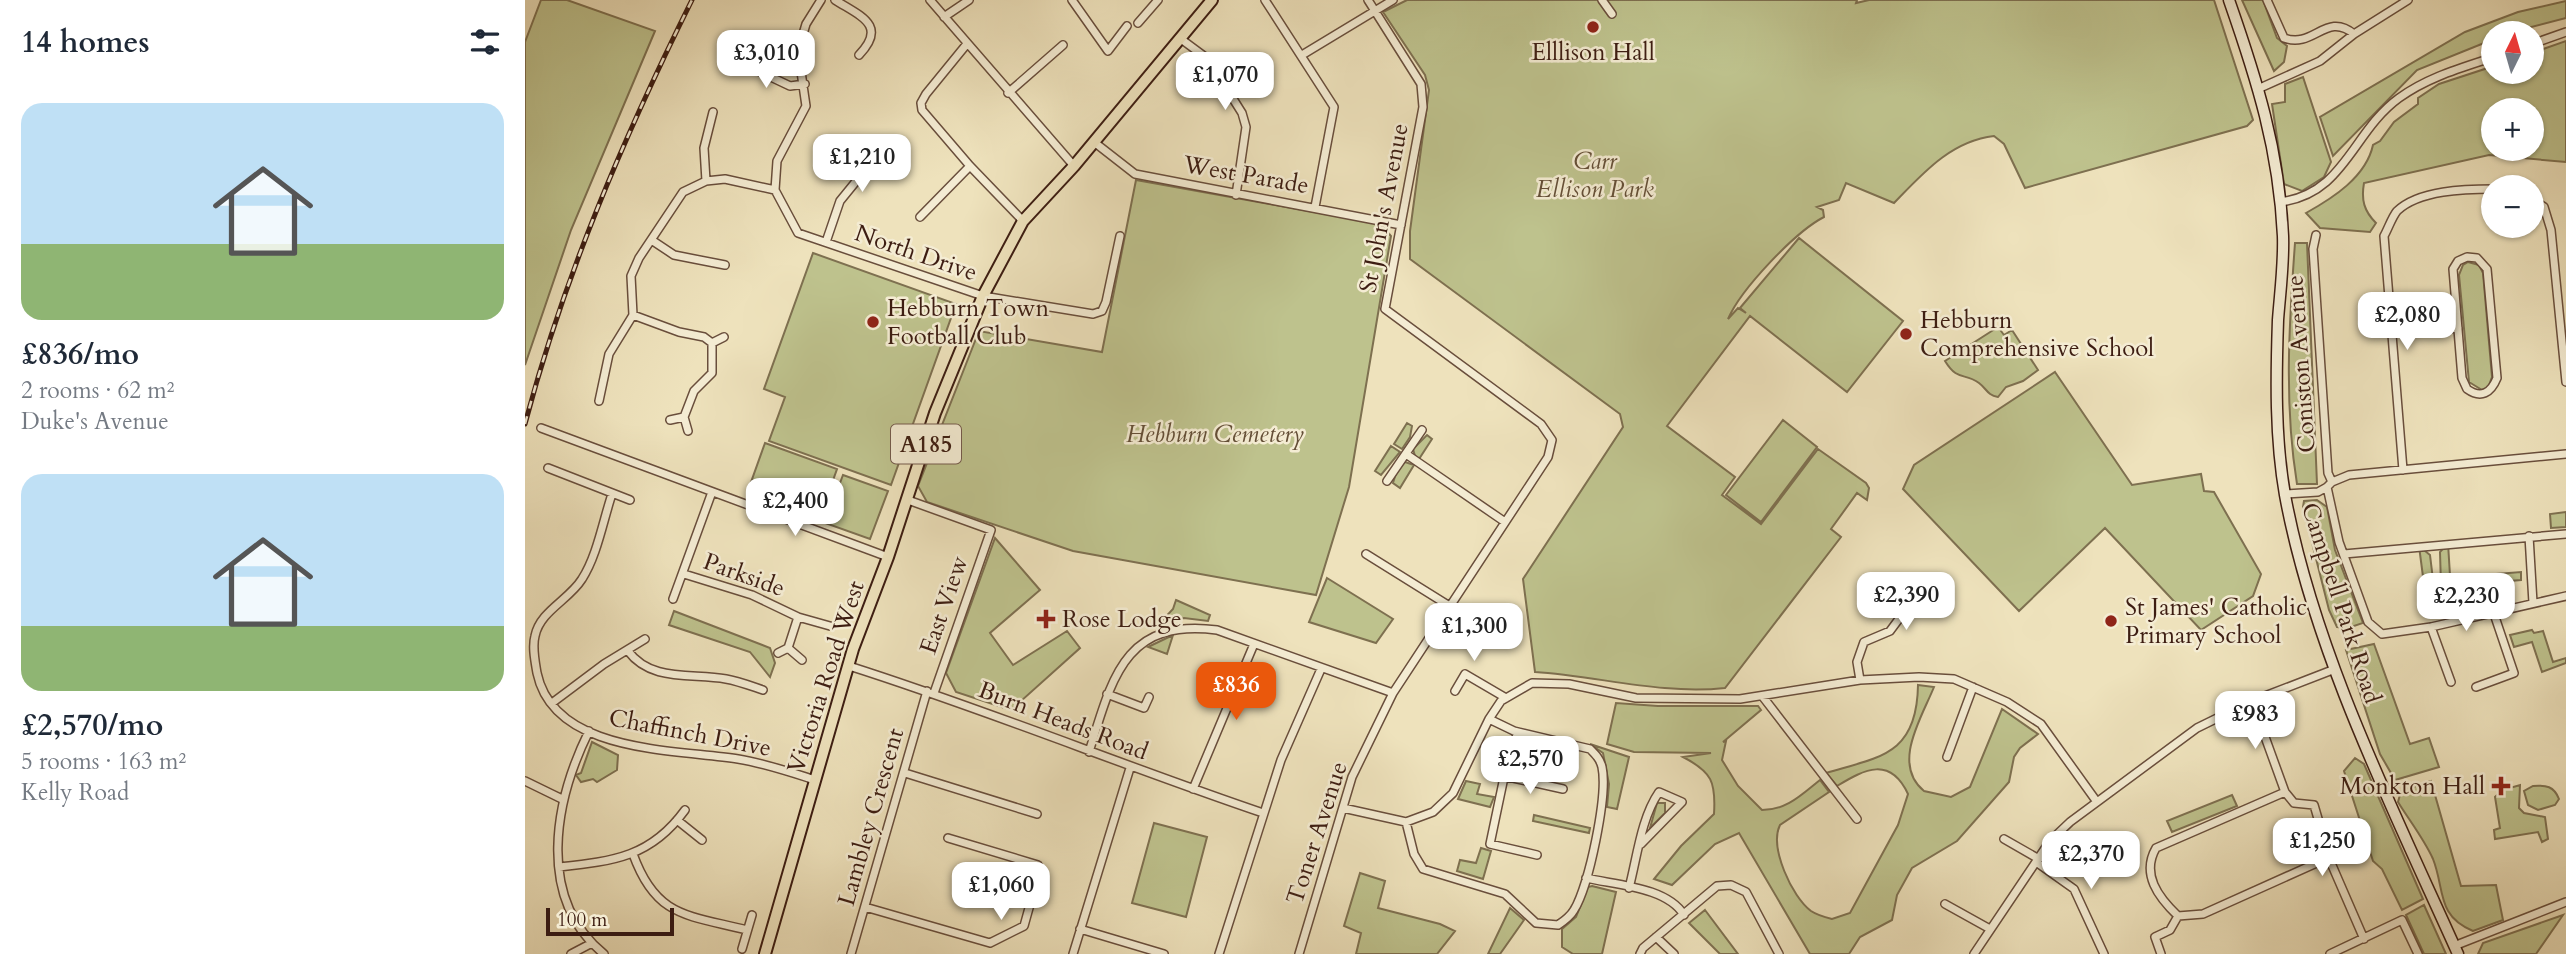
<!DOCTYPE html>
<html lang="en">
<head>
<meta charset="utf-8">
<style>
  body { margin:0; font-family:Cardo,serif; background:#f6f6f7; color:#1f2937; height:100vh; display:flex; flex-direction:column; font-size:26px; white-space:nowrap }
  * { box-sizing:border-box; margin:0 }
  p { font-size:23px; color:#747a83 }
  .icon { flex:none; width:38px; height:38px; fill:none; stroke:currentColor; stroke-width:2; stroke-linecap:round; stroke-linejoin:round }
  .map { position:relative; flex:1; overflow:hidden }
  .panel { display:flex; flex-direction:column; background:#fff; width:525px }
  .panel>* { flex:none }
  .needle { width:46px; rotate:5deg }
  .controls { position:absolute; left:1956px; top:21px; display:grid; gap:14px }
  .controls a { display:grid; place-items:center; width:63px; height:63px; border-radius:50%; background:#fff; box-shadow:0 2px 5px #0004; font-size:35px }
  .scale { position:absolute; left:21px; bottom:18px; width:128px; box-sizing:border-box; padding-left:7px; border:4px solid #3d1d12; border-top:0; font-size:19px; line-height:24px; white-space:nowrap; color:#3d1d12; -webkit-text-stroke:5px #f4ecd3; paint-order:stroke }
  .price { position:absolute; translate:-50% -60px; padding:0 16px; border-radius:14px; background:#fff; color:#222; font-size:23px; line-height:46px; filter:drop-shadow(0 2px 4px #0008) }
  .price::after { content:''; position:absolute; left:50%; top:42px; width:21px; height:16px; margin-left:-10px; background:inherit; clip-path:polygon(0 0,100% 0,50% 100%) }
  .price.selected { background:#ea580c; color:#fff }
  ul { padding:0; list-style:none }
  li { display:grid; align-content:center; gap:14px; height:371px; padding:0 21px }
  li span { display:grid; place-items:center; height:217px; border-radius:21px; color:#555 }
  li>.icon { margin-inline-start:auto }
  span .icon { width:126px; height:126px; fill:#fffc; stroke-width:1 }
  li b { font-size:30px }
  h2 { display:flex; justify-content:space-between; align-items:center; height:84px; padding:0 21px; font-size:30px }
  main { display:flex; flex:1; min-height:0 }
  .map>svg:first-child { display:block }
  .green { fill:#bec28d; stroke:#7e7050; stroke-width:2; fill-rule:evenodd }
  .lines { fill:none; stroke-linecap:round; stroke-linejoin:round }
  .street-casing { stroke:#694e3c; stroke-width:10 }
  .secondary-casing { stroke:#3d1d12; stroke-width:13 }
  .primary-casing { stroke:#3d1d12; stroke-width:14 }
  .street { stroke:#f4ecd3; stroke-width:7 }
  .secondary { stroke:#f4ecd3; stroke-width:10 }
  .primary { stroke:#eee2bc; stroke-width:10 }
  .rail-casing { stroke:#3d1d12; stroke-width:5 }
  .rail { stroke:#f4ecd3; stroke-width:2.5; stroke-dasharray:8; stroke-linecap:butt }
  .poi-dot { fill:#8f2418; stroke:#f4ecd3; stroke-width:2.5 }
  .labels { text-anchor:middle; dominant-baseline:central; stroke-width:5; stroke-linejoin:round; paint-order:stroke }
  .shield { fill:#f4ecd3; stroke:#745b4c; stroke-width:2 }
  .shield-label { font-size:23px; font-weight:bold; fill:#3d1d12 }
  .poi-label { font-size:24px; fill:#3d1d12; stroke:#f4ecd3; text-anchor:start }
  .park-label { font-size:24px; font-style:italic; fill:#644f37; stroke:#f4ecd3 }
  .street-label { font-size:24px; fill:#3d1d12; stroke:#f4ecd3 }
</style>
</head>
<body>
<main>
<section class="panel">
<h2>14 homes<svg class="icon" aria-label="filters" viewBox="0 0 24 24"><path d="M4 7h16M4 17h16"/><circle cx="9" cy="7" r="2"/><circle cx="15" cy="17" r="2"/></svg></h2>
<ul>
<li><span style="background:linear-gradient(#bfe0f5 65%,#8fb573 0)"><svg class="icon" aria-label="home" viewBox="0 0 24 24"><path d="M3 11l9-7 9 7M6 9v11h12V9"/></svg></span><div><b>£836/mo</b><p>2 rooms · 62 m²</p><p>Duke's Avenue</p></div></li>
<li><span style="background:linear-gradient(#bfe0f5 70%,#8fb573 0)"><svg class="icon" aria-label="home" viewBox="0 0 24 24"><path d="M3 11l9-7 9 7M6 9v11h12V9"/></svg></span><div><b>£2,570/mo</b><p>5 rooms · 163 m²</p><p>Kelly Road</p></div></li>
</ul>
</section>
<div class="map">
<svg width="2041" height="954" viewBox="0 0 2041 954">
  <rect width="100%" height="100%" fill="#eee2bc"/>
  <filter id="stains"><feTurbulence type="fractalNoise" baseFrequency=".00286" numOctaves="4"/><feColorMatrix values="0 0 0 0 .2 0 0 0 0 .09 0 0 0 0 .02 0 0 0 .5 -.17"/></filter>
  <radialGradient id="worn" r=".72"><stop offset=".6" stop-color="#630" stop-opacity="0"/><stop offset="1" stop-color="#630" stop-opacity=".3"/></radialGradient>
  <!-- green -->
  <path class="green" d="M16 0H42L130 31 46 230 0 365V42Z
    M882 0H1332L1331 3 1344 0H1689L1728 120 1722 126 1500 188 1479 144 1469 136C1426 141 1398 173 1369 203L1321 183 1314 200 1292 207 1298 210 1299 217C1270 232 1216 289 1203 319L1213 308 1221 313 1215 308 1274 238 1378 321 1322 392 1225 316 1142 426 1210 477 1197 495 1236 524 1293 449 1341 483 1344 488 1342 500 1332 493 1306 529 1316 537 1200 688C1137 695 1073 676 1010 672L998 579 1098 427 1095 414 885 259V231L904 90 900 75 858 12Z
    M1717 0H1738L1752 38 1762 46 1759 62 1749 71Z
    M2041 1V18L1983 33H1969V39L1892 70 1808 156 1795 117 1940 32 1993 12Z
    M2041 41V162L1964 155 1839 183C1836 200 1839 211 1851 223L1845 232 1795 228 1781 213C1808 198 1841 177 1848 145L1855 141 1869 122 1893 104V98L1914 84 1969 66V72H2007V53ZM1969 110H2007V149H1969Z
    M1778 77 1806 162 1799 177 1777 191 1759 184 1747 104 1760 102V84Z
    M611 180 856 224 866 236 824 487 791 595 548 551 402 502 393 486 454 331 577 352Z
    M1770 243H1782L1792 484H1772C1759 404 1764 324 1770 243Z
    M288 253 431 304 366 485 244 441 260 397 239 389Z
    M1943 262 1954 265 1958 273 1967 377 1963 388 1957 390 1944 382 1934 275 1938 265Z
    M1473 327 1479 335 1487 330 1513 370 1498 381 1481 387 1473 397C1462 395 1462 389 1454 383 1439 372 1433 382 1420 361Z
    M1530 372 1607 485 1676 474 1679 491 1689 492 1736 574 1728 596 1676 630 1580 528 1494 611 1378 489 1389 465Z
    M1258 420 1292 447 1236 522 1201 495Z
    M882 423 887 426 885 437 877 449 869 444Z
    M902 435 907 439 894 459 890 456 888 449Z
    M240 443 312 469 297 511 225 485Z
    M866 446 875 452 856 475 850 471Z
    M880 462 889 465 875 488 868 483 872 470Z
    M318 475 363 491 345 539 300 523Z
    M1792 500 1802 507 1810 550 1838 623 1823 628 1812 627 1804 610 1778 507 1779 501Z
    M2041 512V527L2026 528 2025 514Z
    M470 538 515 590 465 633 488 665 542 631 555 648 486 710 431 692 421 673Z
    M1923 543 1926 592H1900L1894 546 1905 555 1909 588 1916 586 1915 552Z
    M1996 572V580L1960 583 1959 575Z
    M802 578 868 619 851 643 784 622Z
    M651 600 685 615 683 621 659 618 633 625 648 609Z
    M149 611 245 648 250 663 245 677 225 652 144 625Z
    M2007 630 2009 633 2018 631 2028 662 2041 658V663L2017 672 2007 642 1989 647 1985 635Z
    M648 635 642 654 623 647Z
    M1849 644 1885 744 1904 738 1914 767 1870 780 1855 754 1821 650Z
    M1393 685 1409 687C1397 717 1366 764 1399 791L1426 797 1445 787 1477 709 1513 734 1495 748 1489 757 1484 782 1432 841 1387 868 1372 895 1367 920 1335 937 1324 954H1285L1214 833 1190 844 1147 885 1129 879 1156 846 1189 814C1191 782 1187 772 1158 757L1186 753 1109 752 1082 744 1091 703 1133 706H1233L1236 710 1198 742 1201 741 1197 760 1213 786 1237 810C1262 810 1276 795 1295 780L1304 792 1255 825C1244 847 1267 897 1286 911 1292 915 1299 917 1307 919L1325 913 1373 825 1383 794C1365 756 1340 769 1312 786L1301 773C1355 757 1392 755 1393 685Z
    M67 742 93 755 92 770 72 782 68 779 56 782 51 775 56 773Z
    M1065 744 1104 757 1092 809 1082 807 1084 784 1078 753Z
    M1830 758 1839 764 1898 899 1877 910 1857 869 1848 861 1819 771Z
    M941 781 955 784 952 794 969 797 965 807 933 799Z
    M1906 781 1936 886 1971 885 1978 920 1948 931C1911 916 1920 889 1908 859 1899 839 1884 820 1873 802L1876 791Z
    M1995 785 1994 808 1999 813 2020 817 2023 839 2017 842 2013 832 1970 839 1969 830 1975 828 1970 797 1978 790Z
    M2008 786C2021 785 2029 786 2034 799L2030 805 2013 810 2003 805 1999 791Z
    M1707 795 1712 806 1647 832 1642 821Z
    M1132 803H1140V813L1125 828Z
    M1009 815 1065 828 1064 833 1008 821Z
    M629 823 682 837 661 917 607 903Z
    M956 848 966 851 958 879 932 871 935 860 951 863Z
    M835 873 860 881 853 908 915 924 930 931 912 954H831L836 933 819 926Z
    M1067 886 1091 892 1077 954H1048L1037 947V929L1051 917 1063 887Z
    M1899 905 1921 954H1899L1881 915Z
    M985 908 999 920 975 954H963Z
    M1180 910 1213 954H1195L1164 923Z
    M2038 915 2011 954H1953L1958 943Z"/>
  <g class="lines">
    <!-- street casing -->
    <g class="street-casing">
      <path id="street" d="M296 0 281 24 273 51 281 106 252 161 250 190 273 233 458 296 568 314 577 311 581 302 595 236
        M310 0C335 16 363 25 334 55
        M405 0 549 166
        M547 0 583 51 602 26
        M740 0 809 107 790 207
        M1077 0 1087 14
        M1742 0 1759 38C1789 49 1801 11 1829 34
        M419 17 444 0
        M613 23 633 0
        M656 39 683 59 717 113 721 127 711 195
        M2007 44 2041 32
        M441 45 401 94 396 103 397 110 445 166 498 221
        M777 55 868 0
        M210 60 265 86 280 84
        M1735 88 1795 61 1829 34 1883 0
        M483 93 538 45
        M569 142 610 174 876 225
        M181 181 179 148 188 112
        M2007 199 2019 207 2026 230 2041 382
        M1755 202C1820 194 1827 132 1874 98 1903 77 1936 68 1969 57
        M395 217 445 166
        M1791 235 1788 249 1803 473 1807 482 1802 487
        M128 241 149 255 200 265
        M301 242 315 201 337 174 334 145
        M1942 257 1952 258 1962 269 1972 378C1966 393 1956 399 1942 389L1937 378 1928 269 1933 261Z
        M1866 333 1933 328
        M187 343 199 337
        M74 401 84 354 108 315
        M159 417 163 431
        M145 420 159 417 169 391 187 373V343L179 337 154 332 108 315 106 276 114 258 158 192 181 181 200 179 250 190
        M16 428 363 557
        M881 454 980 522
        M23 468 105 500
        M1878 470 1859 236C1863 229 1867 217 1872 211 1894 190 1940 189 1969 189
        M862 481 897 430
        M1807 482 1824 475 2041 454
        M1802 487 1814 542 1843 622 1857 634 1906 627 2041 596
        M87 494C78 521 72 556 57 579 44 600 15 611 10 636 7 647 10 661 12 673 29 754 151 749 213 759 239 763 265 772 290 780
        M1760 494 1793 492 1802 487
        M383 500 466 530 409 693
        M2004 536 2008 603
        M841 554 926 607
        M1819 554 2041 534
        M159 574 227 595 273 617 305 626
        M148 599 187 492
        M1388 600 1399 608
        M1906 627 1926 682
        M263 648 273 617
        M103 651C126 682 166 673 201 679 213 681 226 686 238 690
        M253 653 263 648 277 660
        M324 666C463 710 599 766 738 813
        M1335 680 1332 662 1339 642 1365 631 1388 600 1376 592
        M1951 687 1989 673 1968 611
        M930 691 940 674 981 698
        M582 694 619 708 624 697
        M1238 697 1332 819
        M1727 701 1760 792 1769 803 1789 805 1806 863 1839 939
        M27 703 79 664 120 639
        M64 731C30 800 10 898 79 954
        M993 732 982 763 965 844 1012 855
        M564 752C587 679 599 618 692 630L868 693
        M1422 757 1448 687
        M380 773 512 814
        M979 776 1038 789
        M0 781 37 799
        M668 789 729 644
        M818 808 881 822 908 812 928 793 964 719 976 701 1007 683 1044 684 1111 698 1215 699 1335 680 1394 677 1429 679 1482 702 1516 724 1572 802
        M152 820 177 840
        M881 822 889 854 898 869 980 894 1011 923 1033 925C1039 921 1045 917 1049 910 1064 886 1083 795 1077 767 1075 759 1071 755 1065 749L989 731 964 719
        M1479 839 1514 859
        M108 854C131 918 163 915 222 930
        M1511 862 1549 889 1579 954
        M34 867C89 861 126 857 160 810
        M1061 878C1091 885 1142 887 1159 915
        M1104 888C1112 858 1116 818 1134 792L1157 802 1116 844
        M1420 904 1465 929
        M340 907 465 943 499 926 514 872 513 865 423 838
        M1653 916C1633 897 1616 874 1631 848L1760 792
        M555 929 639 954
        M1131 937 1149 954
        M1929 946 2041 902
        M217 949 227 915
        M46 954 67 943
        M326 954 402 691
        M548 954 605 768
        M694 954 756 760 796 669
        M774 954 827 777 868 693 1023 457 1027 440 1016 424 860 309 898 107 896 84 843 0
        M1115 954 1118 948 1192 886 1206 885 1221 892 1254 954
        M1449 954 1525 841 1545 822 1672 728 1727 701 1810 669
        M1636 954 1630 937 1645 930 1653 916 1678 914 1805 857
        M1805 954 1877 920 1893 954"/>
    </g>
    <!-- secondary casing -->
    <g class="secondary-casing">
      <path id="secondary" d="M1704 0C1732 80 1754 150 1758 236 1759 264 1755 293 1753 320 1751 378 1750 438 1760 495 1789 652 1868 809 1933 954"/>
    </g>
    <!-- primary casing -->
    <g class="primary-casing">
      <path id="primary" d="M240 954 328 649 363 557 410 413 458 296 498 221 549 166 687 0"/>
    </g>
    <!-- street -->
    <use href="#street" class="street"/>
    <!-- secondary -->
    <use href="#secondary" class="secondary"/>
    <!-- primary -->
    <use href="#primary" class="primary"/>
    <!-- rail casing -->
    <g class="rail-casing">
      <path id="rail" d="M0 424C39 276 99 137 167 0"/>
    </g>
    <!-- rail -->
    <use href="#rail" class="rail"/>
  </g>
  <!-- markers -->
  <g class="poi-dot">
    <circle cx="1068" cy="27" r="7"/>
    <circle cx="348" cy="322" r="7"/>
    <circle cx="1381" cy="334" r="7"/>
    <path d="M517.5 608.5h7v7h7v7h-7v7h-7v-7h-7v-7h7z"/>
    <circle cx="1586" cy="621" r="7"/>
    <path d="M1972.5 775.5h7v7h7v7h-7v7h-7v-7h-7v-7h7z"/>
  </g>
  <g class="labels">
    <!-- shield labels -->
    <rect class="shield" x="366" y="424.5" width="70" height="39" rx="5"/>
    <g class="shield-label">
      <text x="401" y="444">A185</text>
    </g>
    <!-- poi labels -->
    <g class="poi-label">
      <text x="1068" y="52" text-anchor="middle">Elllison Hall</text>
      <text x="362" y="308">Hebburn Town<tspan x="362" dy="28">Football Club</tspan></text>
      <text x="1395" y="320">Hebburn<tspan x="1395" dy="28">Comprehensive School</tspan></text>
      <text x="1600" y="607">St James' Catholic<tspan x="1600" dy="28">Primary School</tspan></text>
      <text x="537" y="619">Rose Lodge</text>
      <text x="1960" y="786" text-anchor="end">Monkton Hall</text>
    </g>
    <!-- park labels -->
    <g class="park-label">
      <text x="1070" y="161">Carr<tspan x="1070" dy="28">Ellison Park</tspan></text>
      <text x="690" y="434">Hebburn Cemetery</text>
    </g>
    <!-- street labels -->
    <g class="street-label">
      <text transform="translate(721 175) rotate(10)">West Parade</text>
      <text transform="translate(859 208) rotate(-79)">St John's Avenue</text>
      <text transform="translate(391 253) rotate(19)">North Drive</text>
      <text transform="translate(1776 364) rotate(-94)">Coniston Avenue</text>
      <text transform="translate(219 575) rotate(20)">Parkside</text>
      <text transform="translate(1816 603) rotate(72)">Campbell Park Road</text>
      <text transform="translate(419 605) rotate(-71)">East View</text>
      <text transform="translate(301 677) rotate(-72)">Victoria Road West</text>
      <text transform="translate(538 721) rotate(21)">Burn Heads Road</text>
      <text transform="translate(165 733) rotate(11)">Chaffinch Drive</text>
      <text transform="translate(346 817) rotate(-74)">Lambley Crescent</text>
      <text transform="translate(792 833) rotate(-72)">Toner Avenue</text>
    </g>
  </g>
  <rect width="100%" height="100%" filter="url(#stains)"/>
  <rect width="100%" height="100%" fill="url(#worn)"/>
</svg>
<div class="controls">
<a><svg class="needle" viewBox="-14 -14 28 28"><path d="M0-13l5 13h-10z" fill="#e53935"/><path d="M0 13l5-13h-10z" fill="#747a83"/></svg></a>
<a>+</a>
<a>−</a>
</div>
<div class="scale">100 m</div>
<b class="price" style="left:241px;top:90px">£3,010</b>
<b class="price" style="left:700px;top:112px">£1,070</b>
<b class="price" style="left:337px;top:194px">£1,210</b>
<b class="price" style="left:1882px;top:352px">£2,080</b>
<b class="price" style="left:270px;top:538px">£2,400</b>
<b class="price" style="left:1381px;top:632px">£2,390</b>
<b class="price" style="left:1941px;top:633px">£2,230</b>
<b class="price" style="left:949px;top:663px">£1,300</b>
<b class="price selected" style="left:711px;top:722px">£836</b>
<b class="price" style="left:1730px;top:751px">£983</b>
<b class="price" style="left:1005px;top:796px">£2,570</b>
<b class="price" style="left:1797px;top:878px">£1,250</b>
<b class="price" style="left:1566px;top:891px">£2,370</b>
<b class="price" style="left:476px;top:922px">£1,060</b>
</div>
</main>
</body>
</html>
